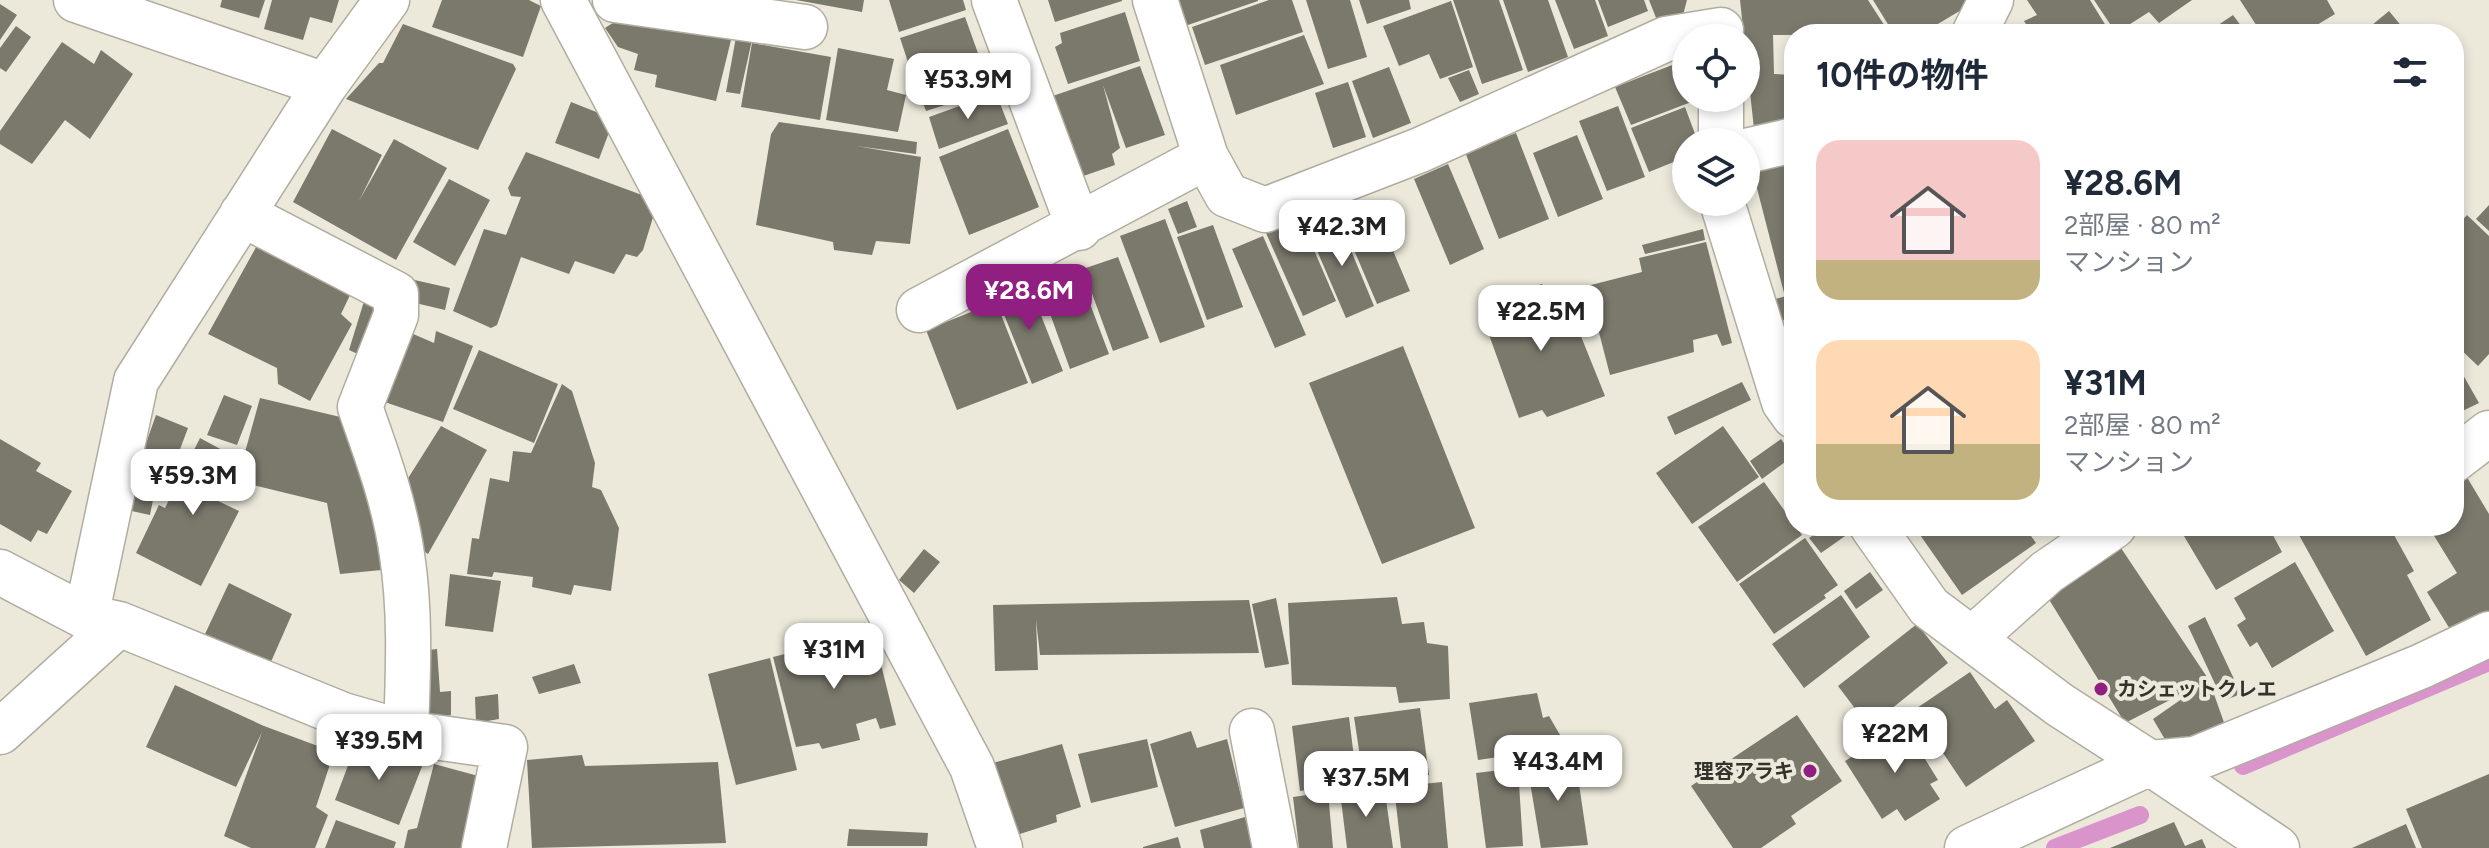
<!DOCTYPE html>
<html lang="ja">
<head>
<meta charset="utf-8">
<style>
  body { margin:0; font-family:Figtree,"Noto Sans JP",sans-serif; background:#f6f6f7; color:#1f2937; height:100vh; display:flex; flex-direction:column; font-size:30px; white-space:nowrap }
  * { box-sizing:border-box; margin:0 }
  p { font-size:26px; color:#747a83 }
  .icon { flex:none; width:44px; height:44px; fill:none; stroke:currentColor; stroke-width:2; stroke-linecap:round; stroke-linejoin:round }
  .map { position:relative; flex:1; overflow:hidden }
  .side { position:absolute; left:1784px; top:24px; width:680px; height:512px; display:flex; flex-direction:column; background:#fff; border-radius:32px; box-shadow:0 4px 12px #0003 }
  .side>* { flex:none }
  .buttons { position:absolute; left:1672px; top:24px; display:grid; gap:16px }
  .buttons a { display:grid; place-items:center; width:88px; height:88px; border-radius:50%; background:#fff; box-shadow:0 4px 12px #0003; font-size:40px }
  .price { position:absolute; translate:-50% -68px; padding:0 18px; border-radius:16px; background:#fff; color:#222; font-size:26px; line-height:52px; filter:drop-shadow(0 2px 4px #0008) }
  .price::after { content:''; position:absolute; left:50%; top:48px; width:24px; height:18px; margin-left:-12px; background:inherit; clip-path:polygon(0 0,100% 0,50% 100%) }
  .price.current { background:#901f81; color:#fff }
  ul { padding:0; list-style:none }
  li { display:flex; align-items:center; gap:24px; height:200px; padding:0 32px }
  li span { display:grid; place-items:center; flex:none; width:224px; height:160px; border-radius:24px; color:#555 }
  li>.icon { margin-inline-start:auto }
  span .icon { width:96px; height:96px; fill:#fffc; stroke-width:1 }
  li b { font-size:34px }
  h2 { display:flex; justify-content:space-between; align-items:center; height:96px; padding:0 32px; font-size:34px }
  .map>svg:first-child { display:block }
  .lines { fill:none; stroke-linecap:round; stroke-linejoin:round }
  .stream { stroke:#da94cc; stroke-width:18 }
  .building { fill:#7b786c }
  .minor-casing { stroke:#b0ada0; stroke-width:47 }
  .minor { stroke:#fff; stroke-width:44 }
  .poi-dot { fill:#901f81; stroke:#ece9db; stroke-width:3 }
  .labels { text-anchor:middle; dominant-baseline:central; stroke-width:8; stroke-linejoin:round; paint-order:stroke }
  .poi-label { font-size:20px; font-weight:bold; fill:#33322d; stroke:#ece9db; text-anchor:start }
</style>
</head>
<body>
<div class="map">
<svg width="2489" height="848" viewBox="0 0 2489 848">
  <rect width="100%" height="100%" fill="#ece9db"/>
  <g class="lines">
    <!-- stream -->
    <path class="stream" d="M2243 766 2489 662
      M2055 848 2140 815"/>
  </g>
  <!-- building -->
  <path class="building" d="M222 0H265L259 18 220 7Z
    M272 0H339L332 23 310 17 303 40 264 29Z
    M442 0H529L541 6 523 57 432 27Z
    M796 0H864L862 12Z
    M889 0H963L966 10 899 32Z
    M1048 0H1122V1L1055 22Z
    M1172 0H1258V1L1182 27Z
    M1269 0H1292L1303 32 1205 65 1192 27Z
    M1306 0H1350L1367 57 1328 69Z
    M1359 0H1409L1411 9 1367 24Z
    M1453 0H1499L1523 70 1482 84Z
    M1503 0H1548L1568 57 1528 72Z
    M1555 0H1595L1608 36 1574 49Z
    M1598 0H1644L1648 11 1608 27Z
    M1649 0H1687L1682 19 1660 28Z
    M1740 0H1868L1890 34 1773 35 1774 74 1794 75V131L1755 138Z
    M1873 0H1978L1921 34H1894Z
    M2027 0H2090L2111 34H2032L2024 21 2037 15Z
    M2094 0H2192L2159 23 2149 12 2116 33Z
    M2240 0H2327L2335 14 2302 34H2262Z
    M1451 1 1473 67 1440 79 1429 54 1399 66 1383 26Z
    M0 4 17 15 0 40Z
    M2389 11 2408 34H2361Z
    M1125 12 1140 61 1068 84 1055 47 1062 43 1060 33Z
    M625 15 732 36 716 101 655 87 657 75 634 70 638 54 618 47 605 28Z
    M2233 15 2247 34H2205Z
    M965 17 979 56 913 77 900 38Z
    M403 24 513 64 516 69 478 150 346 99 379 63H383Z
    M16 26 31 37 6 72 0 68V48Z
    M1304 35 1324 84 1236 115 1220 65Z
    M736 37 752 40 740 94 726 92Z
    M62 42 94 64 101 50 133 74 90 139 65 120 32 164 0 144V131Z
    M752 43 831 57 820 120 741 107Z
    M838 48 894 59 887 90 906 95 898 132 826 120Z
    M980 59 989 91 926 111 914 79Z
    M1680 62 1686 78V98L1694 101 1631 125 1615 87Z
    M1140 66 1165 135 1126 148 1103 85 1120 148 1112 154 1115 165 1072 180 1044 99Z
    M1389 67 1411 123 1373 138 1352 81Z
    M1469 70 1479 94 1460 102 1448 78Z
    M1348 82 1366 137 1333 148 1315 93Z
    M996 93 1008 124 939 149 929 117Z
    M571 102 614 119 599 159 555 143Z
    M1618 106 1645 177 1607 191 1579 121Z
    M1685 107 1698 142H1686V157L1649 172 1631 128Z
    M779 122 917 142 916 154 856 146 921 157 910 244 876 241 872 255 834 250 833 242 756 225 771 134Z
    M332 129 382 155 359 201 394 139 447 168 396 260 293 202Z
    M1008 129 1039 207 969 235 939 157Z
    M1516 133 1549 219 1499 239 1465 152Z
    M1577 135 1603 199 1558 217 1533 153Z
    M526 152 658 201 643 250 637 257 626 254 614 274 575 261 569 274 521 257 497 325 491 328 453 311 484 229 506 235 521 197 511 196 508 188Z
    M1794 158V291L1784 293 1752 169Z
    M1448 164 1484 249 1450 265 1414 179Z
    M449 179 490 200 455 266 413 242Z
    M1187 201 1197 227 1178 234 1168 209Z
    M1373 203 1410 291 1377 304 1340 217Z
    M2489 205V231L2476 219Z
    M2467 215 2489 236V354L2478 366 2454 343V229Z
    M1165 219 1205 327 1160 343 1120 236Z
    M1338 219 1374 306 1346 318 1309 232Z
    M1301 220 1336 301 1303 316 1266 233Z
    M1213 225 1243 307 1207 320 1177 237Z
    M1703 229 1705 240 1645 254 1642 245Z
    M1263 236 1306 335 1275 348 1232 249Z
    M260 240 352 291 341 314 352 324 310 401 278 384 277 368 208 334Z
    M1706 242 1732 343 1722 346 1717 334 1693 340 1694 352 1610 375 1587 286 1642 272 1639 258Z
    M1118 257 1149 338 1113 351 1083 269Z
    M1078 272 1109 354 1070 369 1040 286Z
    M410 279 450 288 445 310 407 301Z
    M1027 280 1063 371 1032 384 995 292Z
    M1542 284 1549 298 1564 294 1605 396 1547 417 1542 410 1519 418 1479 307Z
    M1794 294V313L1781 322 1775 299Z
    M365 298 386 312 369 359 349 350Z
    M996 302 1028 383 957 410 926 330Z
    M1794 318V352H1793L1785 325Z
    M404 330 434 343 436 331 473 346 443 422 376 399Z
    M1403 346 1475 528 1382 564 1309 383Z
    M479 350 558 384 534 443 453 409Z
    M2454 359 2479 403 2454 415Z
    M1742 382 1751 400 1675 435 1667 417Z
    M562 384 572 391 595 463 592 487 601 490 619 528 611 591 574 585 571 595 532 587 533 577 494 572 492 577 467 574 472 538 479 539 490 478 509 482 513 451 531 453Z
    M224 395 252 406 237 445 207 435Z
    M260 398 353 420 392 569 340 574 327 503 237 481Z
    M156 415 188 428 170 476 139 463Z
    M441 426 487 450 428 554 405 539 400 491Z
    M1723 426 1759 477 1692 524 1656 473Z
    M200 438 235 457 216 500 239 511 201 586 136 553 159 505 165 508Z
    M0 439 41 463 36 471 72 491 47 534 38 530 31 542 0 524Z
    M1781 439 1793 456 1762 479 1750 461Z
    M2465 474 2489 514V620L2453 634 2427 592 2457 573 2428 526H2454V481Z
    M1764 482 1802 535 1737 582 1698 527Z
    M134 484 155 490 150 515 127 510Z
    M1827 526H1843L1848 534 1821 553 1809 538Z
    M1926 526H2024L2036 543 1962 595 1918 532Z
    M2178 526H2268L2282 552 2216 590Z
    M2294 526H2389L2414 571 2407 575 2431 620 2366 656Z
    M1805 538 1838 585 1824 595 1826 598 1774 634 1739 584Z
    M2121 548 2209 680 2125 723 2045 593Z
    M924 549 940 562 914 593 899 580Z
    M2295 562 2334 631 2272 668 2257 642 2250 647 2237 625 2246 619 2234 598Z
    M1870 572 1883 590 1856 609 1844 591Z
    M450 574 501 581 493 632 445 626Z
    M229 583 292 614 270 664 205 634Z
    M1841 595 1870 637 1804 688 1772 644Z
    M1397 597 1402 624 1424 622 1427 643 1448 646 1450 699 1399 703 1396 687 1292 685 1288 603Z
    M1276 598 1289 664 1265 668 1252 604Z
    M1249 600 1259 653 1040 655 1036 620 1038 670 995 671 993 605Z
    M2205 617 2241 694 2223 701 2188 626Z
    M1917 624 1948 663 1869 727 1838 686Z
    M873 632 896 725 880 729 876 718 856 724 860 740 822 749 819 743 796 747 773 657Z
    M437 649 440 692 451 691V715L436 718 422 714 419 651Z
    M770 658 797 770 736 785 708 674Z
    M574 664 581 683 539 694 532 677Z
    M1970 672 1995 709 2007 700 2035 741 1966 787 1914 710Z
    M2209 680 2227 731 2170 748 2153 719Z
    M175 685 264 726 334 752 316 807 328 815 315 848H251L224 836 262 732 236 787 146 747Z
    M1537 693 1543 718 1549 716 1567 747 1478 760 1469 703Z
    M498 694 499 719 476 723 475 697Z
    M1420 708 1429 775 1364 783 1354 717Z
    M1797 715 1842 781 1791 816 1796 824 1761 848H1733L1691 786Z
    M1349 717 1357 782 1300 791 1292 726Z
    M1904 725 1938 780 1930 784 1940 799 1905 821 1897 809 1882 819 1845 761Z
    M1191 731 1197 748 1227 739 1244 808 1175 827 1150 744Z
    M358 739 423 764 399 825 335 800Z
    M1147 739 1158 787 1091 803 1078 754Z
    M1062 744 1081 807 1056 815 1057 822 1014 836 993 763Z
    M582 755 585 766 718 762 726 843 532 848 527 760Z
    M1575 757 1588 845 1541 848 1527 764Z
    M434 764 482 777 473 848H404L408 830 417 828Z
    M1518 768 1523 846 1486 848 1476 773Z
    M2489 774V848H2422L2406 809Z
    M1442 782 1448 848H1401L1394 787Z
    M1384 786 1393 848H1347L1340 792Z
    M1328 792 1333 848H1299L1293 797Z
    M1245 817 1253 848H1204L1200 830Z
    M336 820 396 842 394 848H325Z
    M2174 822 2185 846 2202 839 2206 848H2110Z
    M2406 824 2416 848H2352Z
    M849 829 928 833 927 846H847Z
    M1178 837 1181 848H1143V847Z"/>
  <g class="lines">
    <!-- minor casing -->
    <g class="minor-casing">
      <path id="minor" d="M76 0 325 85
        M387 0 325 85 136 381 86 617 119 624 343 715 406 733 505 747 484 848
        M563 0 972 767 1000 848
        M615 0 805 27
        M994 0 1079 228
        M1155 0 1206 157
        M1974 34 1991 0
        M1721 98V142
        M1746 151 1794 140
        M1722 202 1784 402 1794 416
        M242 214 396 294V315L360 407C377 455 395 504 402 555 411 613 408 674 406 733
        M919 310 1206 157 1227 195 1265 210 1420 150 1666 39 1721 30
        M2454 460 2489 433
        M1872 526 1929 607 2060 705 2150 763 2195 759 2422 666 2489 634
        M0 572 86 617
        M1972 639 2047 572 2114 526
        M1252 731 1275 848
        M0 732 119 624
        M1967 848 2150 763 2277 848"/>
    </g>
    <!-- minor -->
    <use href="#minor" class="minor"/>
  </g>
  <!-- markers -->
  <g class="poi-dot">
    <circle cx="2101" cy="689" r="8"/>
    <circle cx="1810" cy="771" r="8"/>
  </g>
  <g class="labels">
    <!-- poi labels -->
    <g class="poi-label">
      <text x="2117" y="689">カシェットクレエ</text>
      <text x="1794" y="771" text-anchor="end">理容アラキ</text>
    </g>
  </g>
</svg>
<div class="buttons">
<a><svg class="icon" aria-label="locate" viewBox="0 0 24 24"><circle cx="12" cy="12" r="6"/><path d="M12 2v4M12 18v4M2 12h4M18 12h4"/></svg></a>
<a><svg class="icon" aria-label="layers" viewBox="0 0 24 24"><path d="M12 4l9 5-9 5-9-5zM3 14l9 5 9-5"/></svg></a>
</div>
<b class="price" style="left:968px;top:121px">¥53.9M</b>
<b class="price" style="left:1342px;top:268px">¥42.3M</b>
<b class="price current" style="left:1029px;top:332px">¥28.6M</b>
<b class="price" style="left:1541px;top:353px">¥22.5M</b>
<b class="price" style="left:193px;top:517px">¥59.3M</b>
<b class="price" style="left:834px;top:691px">¥31M</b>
<b class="price" style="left:1895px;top:775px">¥22M</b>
<b class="price" style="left:379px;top:782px">¥39.5M</b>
<b class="price" style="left:1558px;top:803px">¥43.4M</b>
<b class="price" style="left:1366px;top:819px">¥37.5M</b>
<section class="side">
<h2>10件の物件<svg class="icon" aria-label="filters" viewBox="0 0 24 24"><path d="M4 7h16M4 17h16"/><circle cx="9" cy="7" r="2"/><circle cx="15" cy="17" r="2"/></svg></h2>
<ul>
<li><span style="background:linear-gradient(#f6c9c9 75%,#c2b280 0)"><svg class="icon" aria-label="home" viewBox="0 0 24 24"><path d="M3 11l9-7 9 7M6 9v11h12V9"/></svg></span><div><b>¥28.6M</b><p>2部屋 · 80 m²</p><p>マンション</p></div></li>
<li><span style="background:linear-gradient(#ffd9b3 65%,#c2b280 0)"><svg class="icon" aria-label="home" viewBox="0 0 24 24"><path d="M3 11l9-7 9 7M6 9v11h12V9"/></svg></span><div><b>¥31M</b><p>2部屋 · 80 m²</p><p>マンション</p></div></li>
</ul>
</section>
</div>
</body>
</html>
